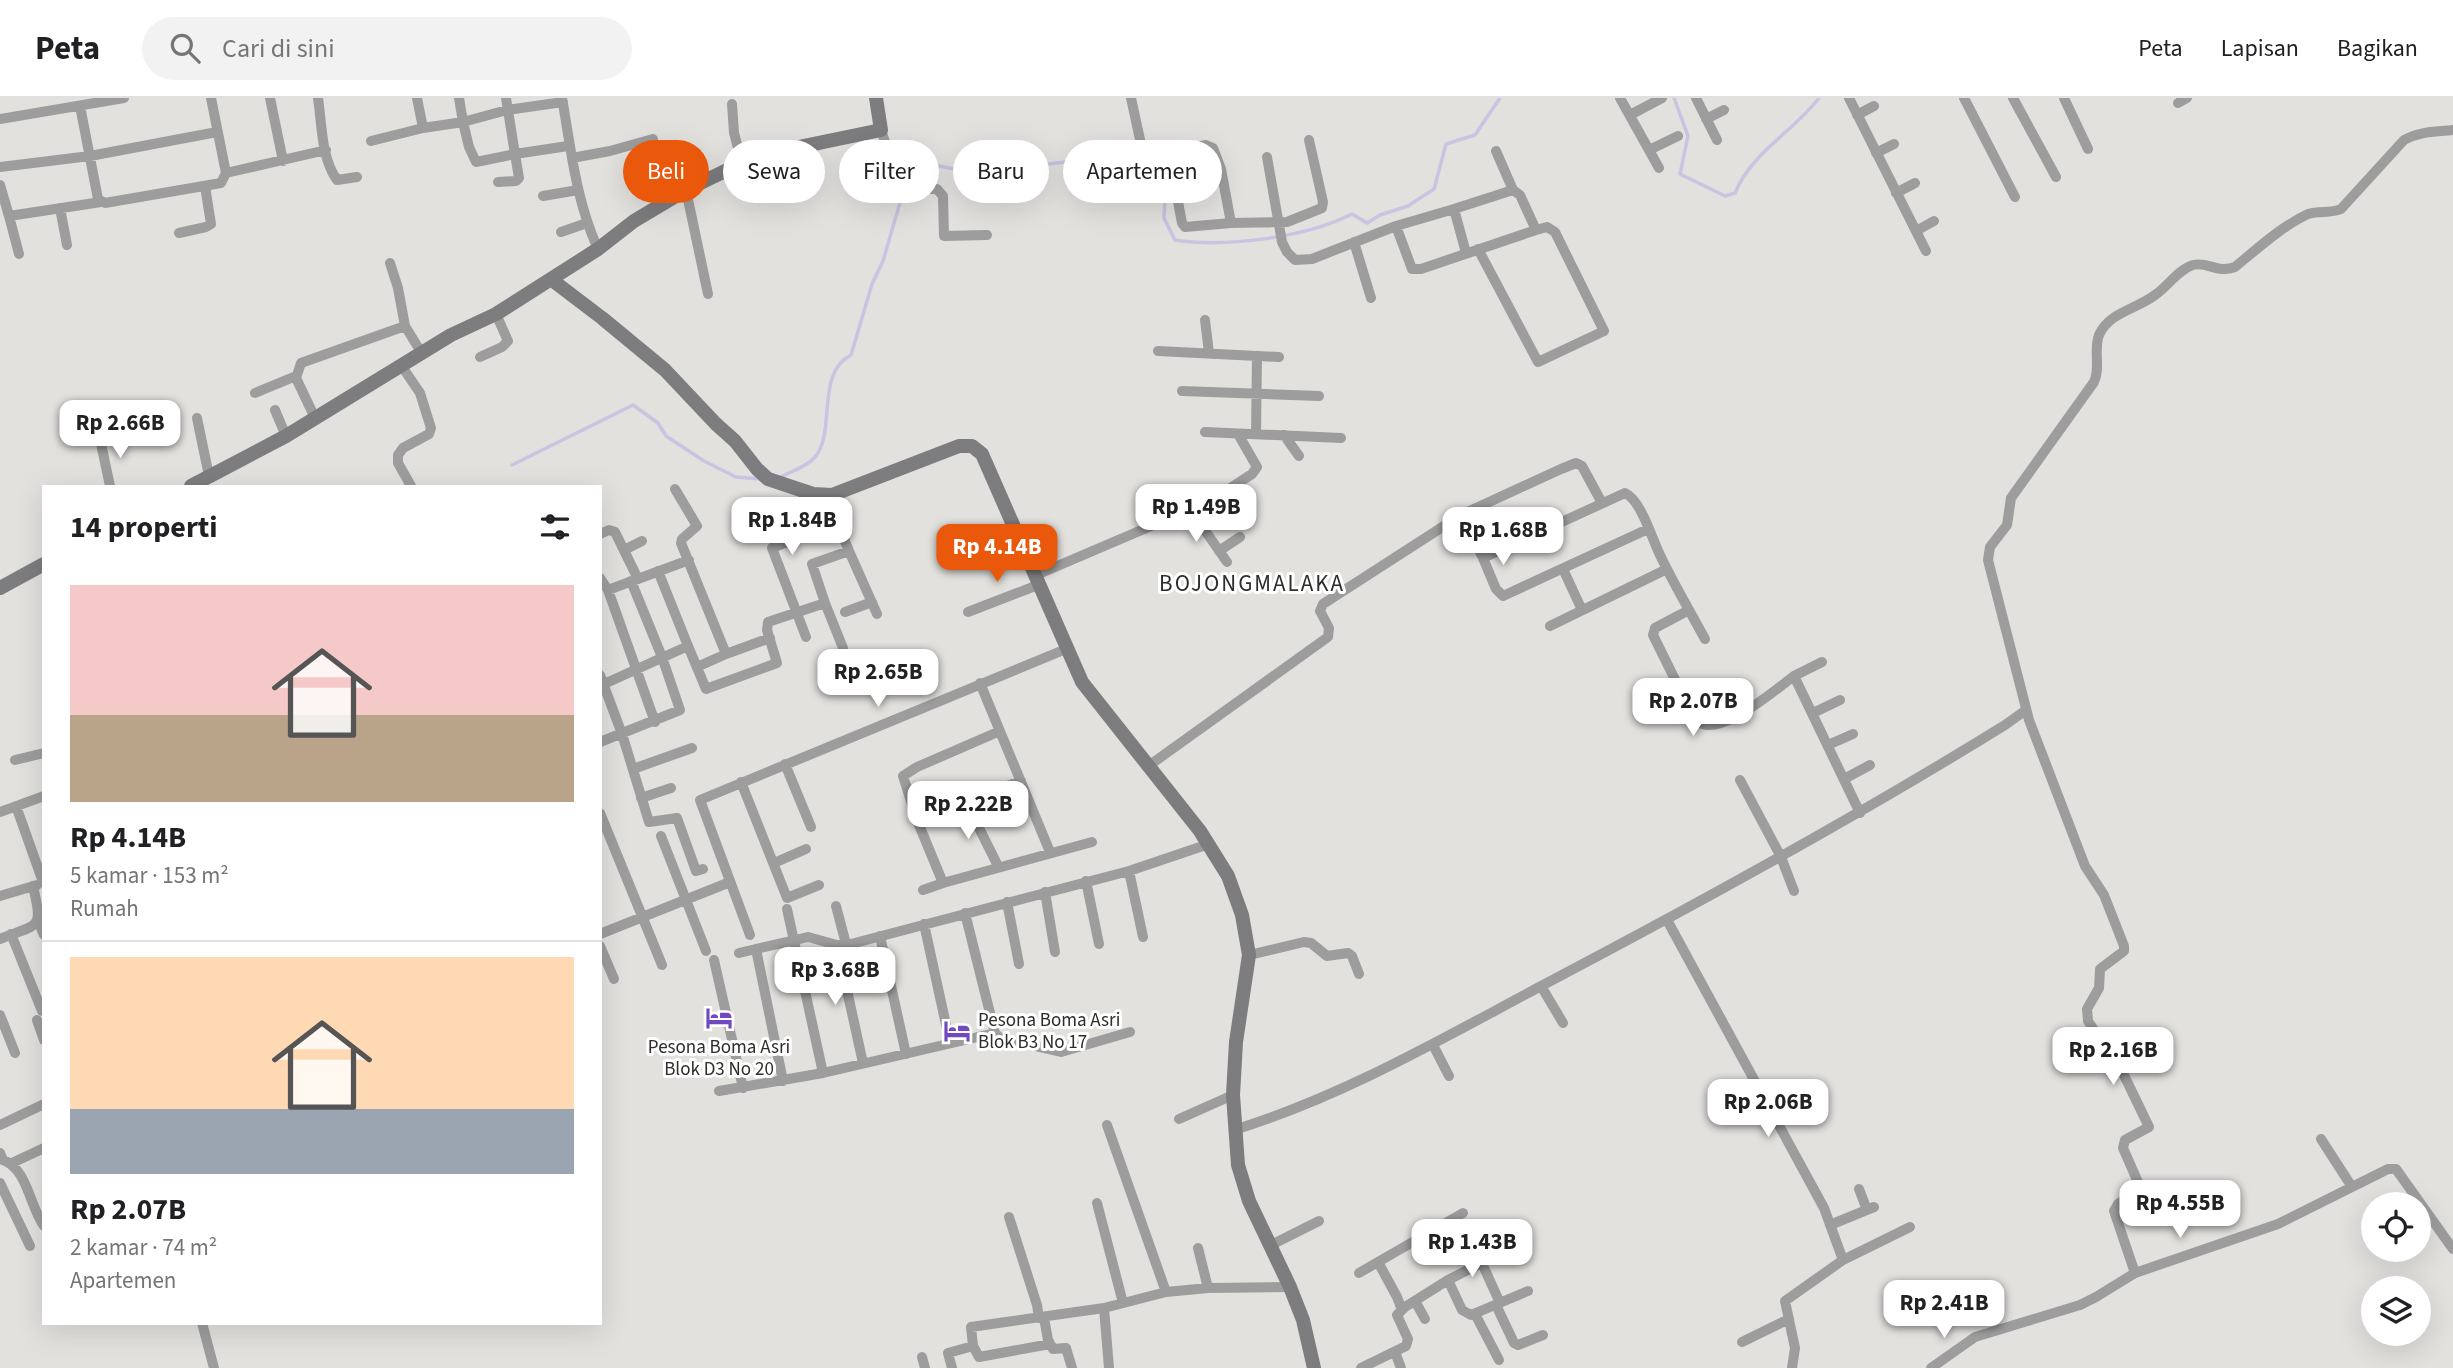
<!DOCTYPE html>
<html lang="id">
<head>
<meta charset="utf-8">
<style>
  body { margin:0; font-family:"Source Sans 3",sans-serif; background:#f2f2f2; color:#202124; height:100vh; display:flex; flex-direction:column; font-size:26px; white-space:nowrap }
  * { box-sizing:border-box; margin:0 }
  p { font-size:23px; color:#757577 }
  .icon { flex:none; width:38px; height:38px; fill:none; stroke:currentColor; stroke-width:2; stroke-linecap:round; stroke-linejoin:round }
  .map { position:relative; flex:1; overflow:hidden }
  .details { position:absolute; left:42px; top:387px; width:560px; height:840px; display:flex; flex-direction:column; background:#fff; border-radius:0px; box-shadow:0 7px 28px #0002 }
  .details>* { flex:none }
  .banner { position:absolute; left:623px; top:42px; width:665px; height:63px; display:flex; gap:14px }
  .tools { position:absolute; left:2361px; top:1094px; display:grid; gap:14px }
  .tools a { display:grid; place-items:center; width:70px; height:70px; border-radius:50%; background:#fff; box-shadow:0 7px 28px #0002; font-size:35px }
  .price { position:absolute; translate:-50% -60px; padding:0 16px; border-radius:14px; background:#fff; color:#222; font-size:23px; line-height:46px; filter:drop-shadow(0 2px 4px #0008) }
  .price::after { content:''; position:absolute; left:50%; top:42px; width:21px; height:16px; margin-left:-10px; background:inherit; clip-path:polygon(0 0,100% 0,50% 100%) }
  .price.selected { background:#ea580c; color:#fff }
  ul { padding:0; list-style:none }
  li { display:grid; align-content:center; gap:14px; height:371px; padding:0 28px }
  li+li { border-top:2px solid #e0e0e0 }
  li span { display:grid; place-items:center; height:217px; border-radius:0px; color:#555 }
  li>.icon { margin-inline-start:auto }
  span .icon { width:126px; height:126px; fill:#fffc; stroke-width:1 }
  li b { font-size:30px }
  h2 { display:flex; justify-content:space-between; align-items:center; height:84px; padding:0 28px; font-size:30px }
  .tag { padding:0 24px; border-radius:32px; background:#fff; box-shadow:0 7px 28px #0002; font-size:24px; line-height:63px }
  .tag.selected { background:#ea580c; color:#fff }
  header { display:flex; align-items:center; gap:42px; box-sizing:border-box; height:98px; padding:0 35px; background:#fff; border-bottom:2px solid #e0e0e0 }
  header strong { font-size:33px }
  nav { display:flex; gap:38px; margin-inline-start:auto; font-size:24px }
  .search { width:490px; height:63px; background:#f2f2f2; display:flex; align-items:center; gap:18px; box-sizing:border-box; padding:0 24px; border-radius:38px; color:#757577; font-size:26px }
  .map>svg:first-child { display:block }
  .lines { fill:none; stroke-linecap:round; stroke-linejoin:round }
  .stream { stroke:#cac3e1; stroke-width:3.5 }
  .street { stroke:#9d9d9e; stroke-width:10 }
  .secondary { stroke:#7d7c7e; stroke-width:14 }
  .labels { text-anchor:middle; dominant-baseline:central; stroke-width:6; stroke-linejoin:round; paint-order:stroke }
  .poi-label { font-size:19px; fill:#2d2d2b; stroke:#fff; text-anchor:start }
  .quarter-label { font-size:23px; letter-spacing:2px; fill:#2d2d2b; stroke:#fff }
</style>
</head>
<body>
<header>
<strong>Peta</strong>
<div class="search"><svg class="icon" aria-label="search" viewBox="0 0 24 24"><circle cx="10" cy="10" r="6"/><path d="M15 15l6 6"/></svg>Cari di sini</div>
<nav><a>Peta</a><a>Lapisan</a><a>Bagikan</a></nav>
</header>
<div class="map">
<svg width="2453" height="1270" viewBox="0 0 2453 1270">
  <rect width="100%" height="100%" fill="#e2e1de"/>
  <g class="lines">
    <!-- stream -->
    <path class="stream" d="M1674 0 1688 38 1680 76 1725 98 1735 95C1752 54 1793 34 1819 0
      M512 367 633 307 658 325 666 338 704 363 736 379 760 381
      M781 379C790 374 802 370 811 363 839 341 813 276 851 257L872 186 883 163 904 91 915 76 939 68 955 71 974 81C1021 67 1066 62 1114 62L1120 87 1157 88 1165 100 1164 120 1175 142C1226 150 1307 139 1352 116L1367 125 1380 117 1408 108 1434 91 1446 46 1475 37 1500 0"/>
    <!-- street -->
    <path class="street" d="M270 0 283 63
      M318 0C322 26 321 60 337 82L357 79
      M417 0 423 30
      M459 0 463 24 507 12 563 4
      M562 0C571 51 576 103 598 151
      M1131 0 1144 60 1206 47 1213 50 1221 71 1231 125 1287 124 1322 110 1323 104 1309 42
      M1620 0 1659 70
      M1696 0 1717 42
      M1849 0 1926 153
      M1964 0 2015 99
      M2013 0 2056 79
      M2064 0 2088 51
      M2178 5 2187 0
      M732 6 734 35 742 65
      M80 8 98 101 105 105 221 85 226 75 211 0
      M1630 17 1662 0
      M1857 17 1874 8
      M0 21 124 0
      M1706 21 1724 12
      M881 32 897 79 911 91H937L943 98 944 138 987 137
      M371 43 423 30 463 24 469 49 476 64 515 56 506 0
      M1649 52 1678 38
      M1496 53 1513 92
      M1876 55 1894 46
      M1169 56 1182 125 1185 129 1231 125
      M1267 59 1282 144 1287 154 1295 162 1312 161 1396 128 1454 111 1466 155
      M572 60 610 53 653 41
      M1123 65 1144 60
      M0 69 90 58 217 34
      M226 75 326 52
      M498 84 516 83 519 80 515 56 568 48
      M0 87 9 118
      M686 92 708 196
      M1896 95 1915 85
      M543 98 578 92
      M60 110 67 147
      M1454 111 1513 92 1520 97 1536 132 1547 129 1555 134 1604 233 1538 264 1478 151
      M1396 128 1412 171H1421L1536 132
      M1916 133 1934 123
      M561 134 587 125
      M179 135 206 129 211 126 205 88
      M1354 144 1371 200
      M19 156 9 118 101 104
      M390 165 398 190 405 228
      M1205 222 1209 255
      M1158 253 1279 259
      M480 259 502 249 508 243 496 216
      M401 267 420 295 431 330 429 336 403 350 398 357V365L411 388
      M1182 293 1319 298
      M255 295 296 278
      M275 312 286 338
      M197 320 209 378
      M315 320 296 280 301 265 405 228 421 254
      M1205 334 1341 340
      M1256 336 1257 258
      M1284 337 1299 358
      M100 341 110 388
      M675 391 697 428 682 441 681 445 726 556 770 540
      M1190 411 1227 464
      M1648 431 1503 498 1496 491 1483 460 1625 395C1641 402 1652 441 1660 457 1669 476 1679 494 1689 512L1655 530 1653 537 1695 622C1717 643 1775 592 1794 578L1860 715
      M600 436 609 432 615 434 638 481
      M624 452 642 443
      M849 453 877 516
      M1219 453 1240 439
      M1483 460 1461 417 1561 371 1576 365 1582 368 1602 405
      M1563 471 1582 512
      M658 473 688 548
      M1034 478 1212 402 1252 376 1257 369 1238 336
      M600 480 608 492 689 462
      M608 492 655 624
      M825 505 843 550
      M1689 512 1705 541
      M845 514 872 504
      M968 514 1038 487
      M1550 528 1667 471
      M806 539 772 450 837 424
      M697 569 726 556
      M600 577 622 636 649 724 677 720 696 773 703 771
      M1794 578 1822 564
      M980 585 1050 754
      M604 586 688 548 706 591 777 565 767 532 768 524 825 505 812 466 849 453 837 424 832 397
      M1813 615 1840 602
      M1000 633 917 669 903 678 917 722 943 785 1092 744
      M600 644 680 612 662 559 631 483
      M1828 647 1853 636
      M15 662 44 655
      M785 666 811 729
      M1147 669 1328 539 1329 530 1320 513 1323 506 1461 417
      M633 671 692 650
      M1844 681 1870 667
      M1740 682 1781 759 1794 793
      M741 684 787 800 819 787
      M641 700 671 690
      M966 704 998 768
      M16 708 43 784
      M0 714 44 698
      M600 715 662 867
      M917 722 1021 683
      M661 738 706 853
      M774 765 806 751
      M1129 773 1143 839
      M1086 783 1099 846
      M923 792 943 785
      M1045 794 1055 854
      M0 798 37 787
      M1007 804 1019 866
      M836 808 846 846
      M787 811 823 975
      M965 815 995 935
      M1667 822 1824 1110 1843 1162 1910 1129
      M38 823 44 837
      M924 826 950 945
      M11 836 42 913
      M600 836 730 784
      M750 837 700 702 1066 551
      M880 838 906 956
      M0 841C40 825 43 832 33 788
      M837 847 863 965
      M600 848 614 881
      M756 851 783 983
      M739 855 808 839 837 847 851 846 1129 773 1209 746
      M1249 857 1304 844 1311 845 1327 858 1348 855 1352 858 1359 876
      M714 862 743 990
      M1541 888 1563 925
      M0 917 15 955
      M37 922 44 942
      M1433 947 1449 978
      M719 993 823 975 995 935 1000 940 1061 954 1130 934
      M1179 1021 1233 997
      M0 1027 44 1006
      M1107 1027 1166 1194
      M1234 1032C1344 998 1443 940 1545 886 1701 804 1855 720 2005 627L2026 612
      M2321 1041 2352 1089
      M0 1055 3 1062C27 1070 30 1109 44 1128
      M12 1065 44 1050
      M0 1085 30 1148
      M1859 1091 1867 1112
      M1097 1105 1123 1205
      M1009 1119 1037 1207 1039 1220
      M1830 1127 1874 1109
      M1472 1143 1500 1205
      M1269 1148 1319 1123
      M1198 1150 1208 1190
      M1359 1175 1378 1164
      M2135 1175 2114 1113 2118 1106 2141 1091 2123 1050 2125 1042 2149 1029 2122 973 2088 923 2087 911 2099 890 2100 871 2124 853V848L2104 797 2085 768 2029 622 1988 462 1990 449 2007 427 2011 400 2094 284C2101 269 2093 253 2099 237 2109 214 2137 211 2155 197 2167 189 2179 171 2193 167 2208 163 2217 176 2235 169 2257 151 2282 128 2308 116 2319 112 2330 116 2341 111L2404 42C2420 33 2436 34 2453 32
      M1448 1182 1511 1150
      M1415 1203 1425 1221
      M1496 1207 1514 1245 1518 1247 1543 1237
      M1104 1210 1109 1270
      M1402 1212 1397 1199 1378 1164 1463 1115
      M1475 1216 1499 1262
      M1044 1220 1048 1242 1053 1251 1066 1250 1072 1270
      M202 1225 214 1270
      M1742 1244 1789 1221
      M973 1248 971 1229 1104 1210 1166 1194 1208 1190 1290 1189
      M1395 1254 1401 1270
      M922 1259 925 1270
      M952 1270 948 1255 973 1248 979 1259 1050 1246
      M1361 1270 1406 1248 1408 1241 1397 1217 1405 1209 1448 1182 1462 1212 1471 1217 1528 1193
      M1792 1270 1795 1250 1785 1203 1843 1162
      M1931 1270 1975 1239 2080 1207 2096 1199 2135 1175 2278 1126 2388 1071H2396L2453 1151"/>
    <!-- secondary -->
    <path class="secondary" d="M552 182 602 220 665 272 716 326 735 343 757 371 768 381 813 396 832 397 959 348H972L982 356 1082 584 1200 733 1228 778 1242 817 1249 857 1236 944 1233 997 1238 1067 1249 1103 1290 1189 1303 1222 1314 1270
      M191 388 286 338 451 237 496 216 598 151 634 123 686 92 756 58 881 32 876 0
      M0 490 44 466"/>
  </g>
  <!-- icons -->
  <defs>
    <g id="hotel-bare" transform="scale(2.1)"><path d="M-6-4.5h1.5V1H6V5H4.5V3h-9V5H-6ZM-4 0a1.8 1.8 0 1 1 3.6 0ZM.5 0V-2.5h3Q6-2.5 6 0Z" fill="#7248c0" stroke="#fff" stroke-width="2.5" paint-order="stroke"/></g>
  </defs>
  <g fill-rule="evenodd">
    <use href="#hotel-bare" x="719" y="920"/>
    <use href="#hotel-bare" x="957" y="933"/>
  </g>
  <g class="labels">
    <!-- poi labels -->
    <g class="poi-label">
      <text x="978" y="922">Pesona Boma Asri<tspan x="978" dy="22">Blok B3 No 17</tspan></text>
      <text x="719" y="949" text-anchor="middle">Pesona Boma Asri<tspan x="719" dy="22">Blok D3 No 20</tspan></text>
    </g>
    <!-- quarter labels -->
    <g class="quarter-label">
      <text x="1252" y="485">BOJONGMALAKA</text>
    </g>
  </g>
</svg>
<div class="tools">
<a><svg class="icon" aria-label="locate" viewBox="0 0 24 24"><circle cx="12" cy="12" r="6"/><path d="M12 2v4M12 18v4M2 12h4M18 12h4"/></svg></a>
<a><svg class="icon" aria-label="layers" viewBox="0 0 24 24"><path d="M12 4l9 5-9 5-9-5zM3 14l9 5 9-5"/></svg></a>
</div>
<b class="price" style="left:120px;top:362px">Rp 2.66B</b>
<b class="price" style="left:1196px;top:446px">Rp 1.49B</b>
<b class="price" style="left:792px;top:459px">Rp 1.84B</b>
<b class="price" style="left:1503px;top:469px">Rp 1.68B</b>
<b class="price selected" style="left:997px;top:486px">Rp 4.14B</b>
<b class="price" style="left:878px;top:611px">Rp 2.65B</b>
<b class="price" style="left:1693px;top:640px">Rp 2.07B</b>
<b class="price" style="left:968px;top:743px">Rp 2.22B</b>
<b class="price" style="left:835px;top:909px">Rp 3.68B</b>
<b class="price" style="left:2113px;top:989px">Rp 2.16B</b>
<b class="price" style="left:1768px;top:1041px">Rp 2.06B</b>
<b class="price" style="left:2180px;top:1142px">Rp 4.55B</b>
<b class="price" style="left:1472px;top:1181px">Rp 1.43B</b>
<b class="price" style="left:1944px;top:1242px">Rp 2.41B</b>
<div class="banner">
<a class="tag selected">Beli</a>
<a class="tag">Sewa</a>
<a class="tag">Filter</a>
<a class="tag">Baru</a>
<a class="tag">Apartemen</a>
</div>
<section class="details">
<h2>14 properti<svg class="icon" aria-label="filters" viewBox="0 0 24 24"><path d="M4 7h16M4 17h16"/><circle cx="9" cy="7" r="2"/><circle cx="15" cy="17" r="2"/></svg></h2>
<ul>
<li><span style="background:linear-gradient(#f6c9c9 60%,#b9a48a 0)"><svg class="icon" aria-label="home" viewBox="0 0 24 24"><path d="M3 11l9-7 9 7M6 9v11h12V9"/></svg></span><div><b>Rp 4.14B</b><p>5 kamar · 153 m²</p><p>Rumah</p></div></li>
<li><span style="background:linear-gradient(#ffd9b3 70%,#9aa5b1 0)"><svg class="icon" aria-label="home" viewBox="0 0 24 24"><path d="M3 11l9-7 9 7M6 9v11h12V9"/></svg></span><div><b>Rp 2.07B</b><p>2 kamar · 74 m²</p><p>Apartemen</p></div></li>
</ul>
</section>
</div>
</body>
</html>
